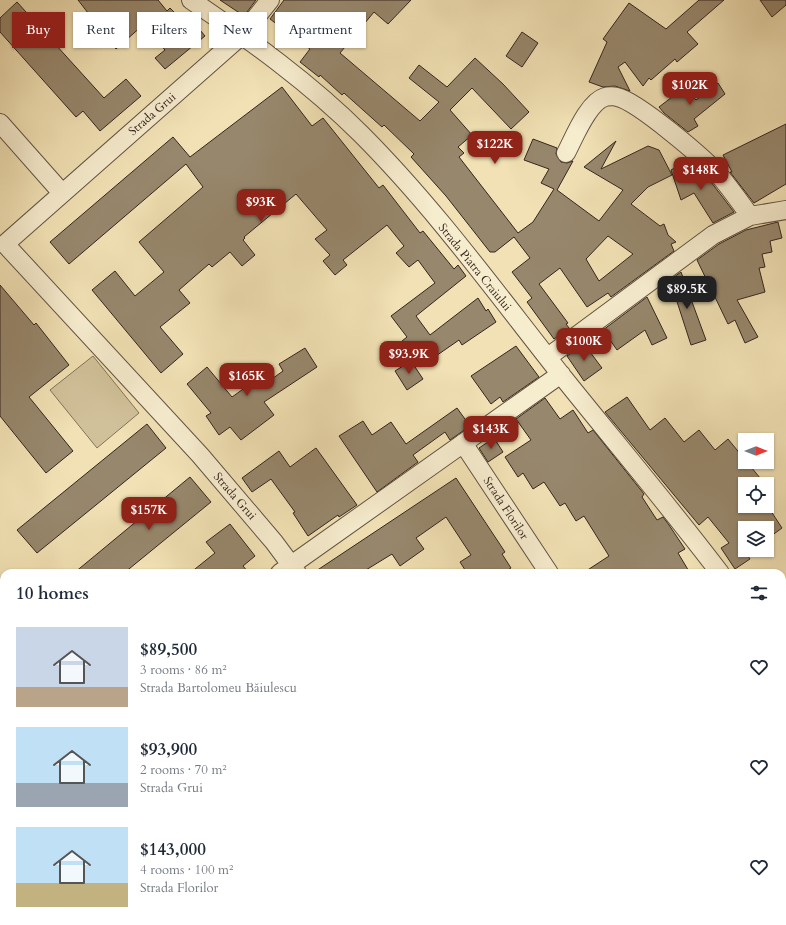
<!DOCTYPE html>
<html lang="en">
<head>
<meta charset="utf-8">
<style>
  body { margin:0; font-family:Cardo,serif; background:#f2f2f3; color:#1f2937; height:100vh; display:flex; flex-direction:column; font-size:15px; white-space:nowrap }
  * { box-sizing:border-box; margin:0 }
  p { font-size:13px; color:#747a83 }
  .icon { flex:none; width:22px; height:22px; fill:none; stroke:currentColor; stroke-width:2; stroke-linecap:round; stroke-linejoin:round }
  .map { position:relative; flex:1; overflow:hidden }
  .panel { position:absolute; left:0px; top:569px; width:786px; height:356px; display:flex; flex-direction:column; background:#fff; border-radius:12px 12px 0 0; box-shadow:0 1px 3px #0004 }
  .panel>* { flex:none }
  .banner { position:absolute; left:12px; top:12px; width:400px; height:36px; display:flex; gap:8px }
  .needle { width:26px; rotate:90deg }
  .buttons { position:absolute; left:738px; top:433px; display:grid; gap:8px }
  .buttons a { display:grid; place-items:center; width:36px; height:36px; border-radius:0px; background:#fff; box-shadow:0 1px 3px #0004; font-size:20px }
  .price { position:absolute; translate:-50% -34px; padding:0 9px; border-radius:8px; background:#8f2418; color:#fff; font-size:13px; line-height:26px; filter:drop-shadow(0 1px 2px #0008) }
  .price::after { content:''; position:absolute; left:50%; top:24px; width:12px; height:9px; margin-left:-6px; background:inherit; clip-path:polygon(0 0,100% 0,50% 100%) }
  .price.on { background:#222; color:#fff }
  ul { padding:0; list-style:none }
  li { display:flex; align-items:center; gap:12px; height:100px; padding:0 16px }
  li span { display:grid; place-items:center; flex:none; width:112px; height:80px; border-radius:0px; color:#555 }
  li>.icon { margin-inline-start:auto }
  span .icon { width:48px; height:48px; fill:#fffc; stroke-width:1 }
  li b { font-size:17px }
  h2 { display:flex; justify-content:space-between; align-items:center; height:48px; padding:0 16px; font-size:17px }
  .tag { padding:0 14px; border-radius:0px; background:#fff; box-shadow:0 1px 3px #0004; font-size:14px; line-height:36px }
  .tag.on { background:#8f2418; color:#fff }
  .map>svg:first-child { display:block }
  .green { fill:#d1c19a; stroke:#83735c }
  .building { fill:#97876c; stroke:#35251e; fill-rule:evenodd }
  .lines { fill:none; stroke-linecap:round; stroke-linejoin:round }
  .minor-casing { stroke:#645444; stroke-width:20 }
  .minor { stroke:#f6ecce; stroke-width:18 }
  .labels { text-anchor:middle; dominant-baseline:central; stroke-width:4; stroke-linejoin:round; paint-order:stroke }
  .street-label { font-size:12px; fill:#35251e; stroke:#f6ecce }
</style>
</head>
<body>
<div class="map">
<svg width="786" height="925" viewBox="0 0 786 925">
  <rect width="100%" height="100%" fill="#f1e1b4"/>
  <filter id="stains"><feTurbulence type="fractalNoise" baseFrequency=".005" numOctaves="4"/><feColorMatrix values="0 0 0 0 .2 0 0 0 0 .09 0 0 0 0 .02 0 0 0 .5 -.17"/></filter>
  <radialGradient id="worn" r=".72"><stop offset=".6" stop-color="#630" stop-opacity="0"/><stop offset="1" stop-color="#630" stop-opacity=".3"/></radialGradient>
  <!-- green -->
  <path class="green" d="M93 356 139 413 97 448 50 390Z"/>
  <!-- building -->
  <path class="building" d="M78 0H158L167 11 170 8 182 20 185 18 192 26 195 24 205 36 165 69 155 58 165 50 143 25 116 49Z
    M220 0H256L244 16Z
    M284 0H411L388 24 374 12 340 53 420 121 439 102 409 78 419 65 447 87 475 58 503 84 529 112 511 129 472 88 450 110 472 135 458 147 464 153 459 157 518 233 533 222 554 189 541 183 549 169 524 160 533 139 557 148 556 154 561 162 567 163 573 161 557 190 599 221 623 190 584 167 616 141 601 169 648 146 659 150 672 175 648 187 631 204 660 226 664 224 668 235 676 242 671 244 674 251 611 297 608 293 587 307 560 268 539 284 568 323 566 324 569 328 554 339 527 302 532 298 512 272 530 258 514 237 495 252H490L446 196 411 157 414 154 384 125 382 127 344 93 342 95 320 75 319 77 300 62 310 49 270 19ZM608 236 633 254 599 281 586 259Z
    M699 0H724L687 32 698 44 677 62 675 59 651 80 649 78 643 86 625 62 618 67 630 91 615 86 603 87 589 82 607 42 603 39 629 3 666 29Z
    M760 0H786V5L772 17Z
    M17 2 104 98 126 79 141 96 100 131 83 111 76 117 0 32V18Z
    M522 32 538 43 522 67 506 56Z
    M718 83 725 94 694 119 698 126 688 132 664 113 659 107 685 87 696 100Z
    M282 87 312 126 323 118 379 188 383 185 420 233 423 231 454 269 458 265 466 276 416 316 430 335 478 298 486 311 488 309 496 322 462 345 459 340 420 367 402 341 407 337 391 316 435 283 418 260 409 267 396 253 404 246 387 225 343 260 347 265 335 275 323 261 330 255 315 239 327 230 296 194 244 237 245 238 243 240 255 255 242 266 230 252 212 267 209 264 179 290 190 303 160 327 183 354 161 373 92 290 115 271 135 296 164 272 139 242 203 187 186 164 69 264 50 242 173 137 190 157Z
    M786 124V184L754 203 730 172H732L723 155Z
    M688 160 711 182 734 212 713 223 694 193 681 200 671 170Z
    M778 222 782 238 770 241 772 252 762 254 765 267 759 268 765 292 737 300 758 337 745 343 735 320 728 324 697 260 719 244 746 230Z
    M681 272 706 340 691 345 670 280Z
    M0 285 34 325 36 323 69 365 29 397 73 451 46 473 0 416Z
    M647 297 667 338 652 345 645 330 617 350 603 330Z
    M584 344 602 368 584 381 567 356Z
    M516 346 539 377 503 402 500 397 491 404 471 376Z
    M305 348 317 367 264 402 274 415 241 440 230 427 219 435 206 416 211 413 187 384 207 367 232 397 253 382 258 389 283 371 279 364Z
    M411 361 423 379 407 390 395 371Z
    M627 397 650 430 665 418 684 442 699 430 715 450 728 439 765 484H745V506L767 505 782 528 767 539V528H745V550H751L746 553 750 559 735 569 721 548 729 543 708 517 699 525 605 412Z
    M545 398 560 419 573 410 588 433 593 430 644 494 642 497 657 520 663 517 669 525 685 549 678 553 690 573H583L609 556 584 516 576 521 565 503 560 506 544 482 533 489 523 473 518 477 505 457 531 440 516 419Z
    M457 408 470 426 450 440 445 432 413 455 418 462 377 492 339 436 363 421 372 435 391 422 406 444Z
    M147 424 166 448 37 553 17 530Z
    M494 438 503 452 488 462 479 448Z
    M316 448 357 505 339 517 338 515 308 536 293 513 295 512 271 479 252 492 242 478 279 451 290 467Z
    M190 477 211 502 124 573H74Z
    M456 478 505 552 502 554 511 568 503 573H467L460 562 471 555 446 517 416 538 424 549 400 566 392 554 361 573H313Z
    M230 524 255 556 243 566 249 573H190L215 553 206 542Z"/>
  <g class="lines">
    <!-- minor casing -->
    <g class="minor-casing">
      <path id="minor" d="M191 0C250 40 310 83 361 134 435 208 497 294 562 376 615 442 669 506 720 573
        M270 0 242 35 5 244 200 455 274 542 297 573
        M0 123 62 193
        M566 153C574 138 588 102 605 97 608 96 615 96 617 97 637 101 704 158 719 175 730 188 740 202 750 216
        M548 357 713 235 750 216 786 210
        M463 443 549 573
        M280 573 561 374
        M782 668 786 674
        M0 753 4 750
        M782 797 786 795
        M133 921 134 925
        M513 921 515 925
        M609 921 611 925
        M753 921 755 925"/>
    </g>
    <!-- minor -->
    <use href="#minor" class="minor"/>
  </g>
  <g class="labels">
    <!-- street labels -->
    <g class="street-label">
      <text transform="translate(152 114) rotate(-41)">Strada Grui</text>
      <text transform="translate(475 267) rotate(51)">Strada Piatra Craiului</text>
      <text transform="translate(235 496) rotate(49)">Strada Grui</text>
      <text transform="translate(506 508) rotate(57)">Strada Florilor</text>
    </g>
  </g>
  <rect width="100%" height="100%" filter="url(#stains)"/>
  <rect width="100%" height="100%" fill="url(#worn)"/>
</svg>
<div class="buttons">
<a><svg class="needle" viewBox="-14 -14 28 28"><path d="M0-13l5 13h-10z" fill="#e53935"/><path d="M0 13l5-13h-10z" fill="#747a83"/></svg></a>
<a><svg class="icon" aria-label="locate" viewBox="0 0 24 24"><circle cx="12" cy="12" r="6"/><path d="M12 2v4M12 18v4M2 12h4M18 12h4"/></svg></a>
<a><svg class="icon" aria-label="layers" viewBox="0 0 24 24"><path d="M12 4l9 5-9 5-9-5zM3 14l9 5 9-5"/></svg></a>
</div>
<b class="price" style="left:690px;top:106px">$102K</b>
<b class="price" style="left:495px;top:165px">$122K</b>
<b class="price" style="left:701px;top:191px">$148K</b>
<b class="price" style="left:261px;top:223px">$93K</b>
<b class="price on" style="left:687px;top:310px">$89.5K</b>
<b class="price" style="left:584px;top:362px">$100K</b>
<b class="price" style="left:409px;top:375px">$93.9K</b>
<b class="price" style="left:247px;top:397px">$165K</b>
<b class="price" style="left:491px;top:450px">$143K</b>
<b class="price" style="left:149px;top:531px">$157K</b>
<div class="banner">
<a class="tag on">Buy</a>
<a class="tag">Rent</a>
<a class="tag">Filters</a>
<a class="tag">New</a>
<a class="tag">Apartment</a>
</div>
<section class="panel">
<h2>10 homes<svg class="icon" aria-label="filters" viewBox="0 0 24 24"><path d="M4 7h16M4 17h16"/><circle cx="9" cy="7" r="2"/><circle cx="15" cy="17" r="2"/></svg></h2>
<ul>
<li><span style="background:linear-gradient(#c9d6e8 75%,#b9a48a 0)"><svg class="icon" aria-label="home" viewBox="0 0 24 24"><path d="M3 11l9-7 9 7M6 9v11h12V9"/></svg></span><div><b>$89,500</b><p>3 rooms · 86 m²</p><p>Strada Bartolomeu Băiulescu</p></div><svg class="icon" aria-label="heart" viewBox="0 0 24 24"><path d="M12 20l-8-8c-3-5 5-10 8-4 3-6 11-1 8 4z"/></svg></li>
<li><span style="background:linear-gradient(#bfe0f5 70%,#9aa5b1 0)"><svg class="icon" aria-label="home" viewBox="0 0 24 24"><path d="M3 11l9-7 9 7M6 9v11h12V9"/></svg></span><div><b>$93,900</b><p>2 rooms · 70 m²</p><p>Strada Grui</p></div><svg class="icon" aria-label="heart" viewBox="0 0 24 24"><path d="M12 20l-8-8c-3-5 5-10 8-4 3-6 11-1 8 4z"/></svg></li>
<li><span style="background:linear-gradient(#bfe0f5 70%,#c2b280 0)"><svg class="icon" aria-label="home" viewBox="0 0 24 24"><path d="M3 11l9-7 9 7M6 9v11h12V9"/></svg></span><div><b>$143,000</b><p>4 rooms · 100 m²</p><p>Strada Florilor</p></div><svg class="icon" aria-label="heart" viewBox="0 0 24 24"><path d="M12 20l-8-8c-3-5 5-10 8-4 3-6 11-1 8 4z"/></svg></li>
</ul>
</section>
</div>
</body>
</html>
